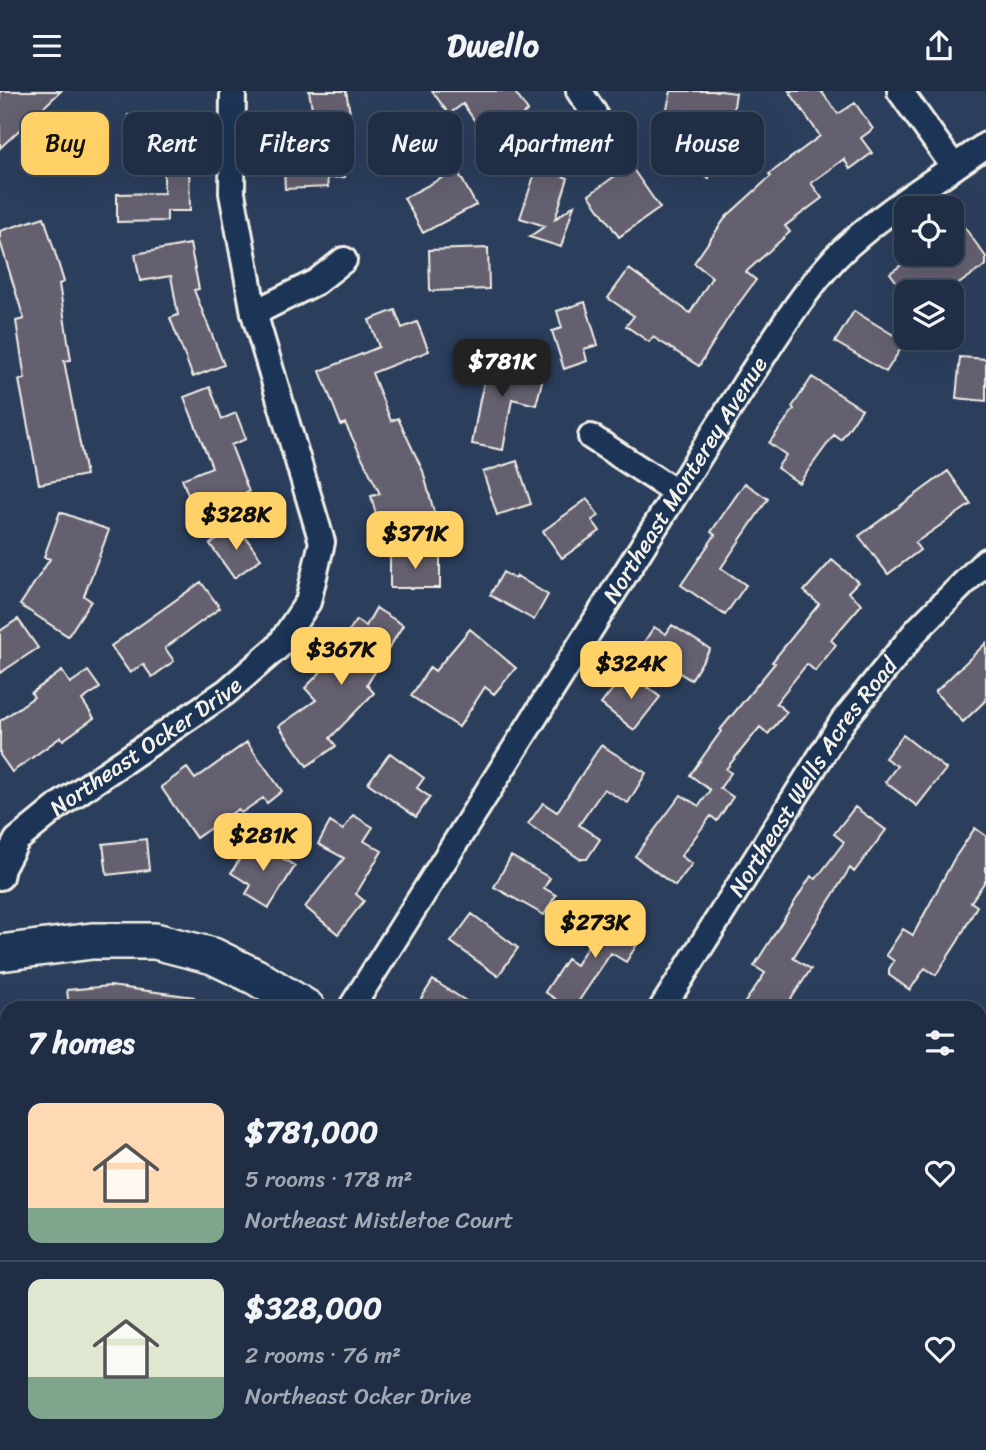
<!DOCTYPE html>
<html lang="en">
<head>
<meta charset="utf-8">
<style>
  body { margin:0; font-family:Sriracha,sans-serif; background:#2d3a50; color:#f1f3f6; height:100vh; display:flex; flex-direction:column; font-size:26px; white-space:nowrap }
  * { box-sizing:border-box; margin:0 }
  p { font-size:23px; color:#a2a8b3 }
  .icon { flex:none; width:38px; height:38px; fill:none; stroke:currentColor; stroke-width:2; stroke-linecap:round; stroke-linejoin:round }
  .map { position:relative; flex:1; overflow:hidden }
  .drawer { position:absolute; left:0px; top:910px; width:987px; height:450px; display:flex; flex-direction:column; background:#202e45; border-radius:21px 21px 0 0; box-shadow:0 7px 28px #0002,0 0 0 2px #3d4a5e }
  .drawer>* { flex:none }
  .banner { position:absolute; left:21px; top:21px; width:945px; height:63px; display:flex; gap:14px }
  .controls { position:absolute; left:894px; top:105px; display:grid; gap:14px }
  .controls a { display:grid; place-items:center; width:70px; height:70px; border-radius:14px; background:#202e45; box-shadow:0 7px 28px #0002,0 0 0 2px #3d4a5e; font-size:35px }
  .price { position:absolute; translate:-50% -60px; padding:0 16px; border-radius:14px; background:#ffd166; color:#111; font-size:23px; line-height:46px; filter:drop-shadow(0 2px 4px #0008) }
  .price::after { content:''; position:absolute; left:50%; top:42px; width:21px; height:16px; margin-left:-10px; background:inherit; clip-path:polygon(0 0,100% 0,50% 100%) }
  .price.on { background:#222; color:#fff }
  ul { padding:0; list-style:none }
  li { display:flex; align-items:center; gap:21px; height:175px; padding:0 28px }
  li+li { border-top:2px solid #3d4a5e }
  li span { display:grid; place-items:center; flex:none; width:196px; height:140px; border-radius:14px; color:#555 }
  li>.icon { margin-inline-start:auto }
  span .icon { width:84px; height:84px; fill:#fffc; stroke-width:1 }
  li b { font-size:30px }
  h2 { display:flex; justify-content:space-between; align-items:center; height:84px; padding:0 28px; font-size:30px }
  .pill { padding:0 24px; border-radius:14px; background:#202e45; box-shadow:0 7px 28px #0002,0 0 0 2px #3d4a5e; font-size:24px; line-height:63px }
  .pill.on { background:#ffd166; color:#111 }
  header { display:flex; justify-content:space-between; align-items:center; height:91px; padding:0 28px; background:#202e45; font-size:32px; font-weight:700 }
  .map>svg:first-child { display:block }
  .building { fill:#656170; stroke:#f4f1e8; stroke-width:2 }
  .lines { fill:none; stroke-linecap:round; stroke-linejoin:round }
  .street-casing { stroke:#f4f1e8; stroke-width:30 }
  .secondary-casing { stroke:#f4f1e8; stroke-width:40 }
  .street { stroke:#1d3557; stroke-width:24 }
  .secondary { stroke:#1d3557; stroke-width:35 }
  .labels { text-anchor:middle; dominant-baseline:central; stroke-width:5; stroke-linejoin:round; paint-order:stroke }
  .street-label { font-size:23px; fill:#f4f1e8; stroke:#1d3557 }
</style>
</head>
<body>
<header><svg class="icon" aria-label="menu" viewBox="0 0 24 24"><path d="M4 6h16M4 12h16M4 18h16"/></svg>Dwello<svg class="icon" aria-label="share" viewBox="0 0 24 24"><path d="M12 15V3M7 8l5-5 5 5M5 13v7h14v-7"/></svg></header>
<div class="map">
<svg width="986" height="1359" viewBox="0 0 986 1359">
  <rect width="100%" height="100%" fill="#2b3e5c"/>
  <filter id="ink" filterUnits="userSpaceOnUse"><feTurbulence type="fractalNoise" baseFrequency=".0143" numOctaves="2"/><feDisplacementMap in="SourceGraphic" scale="14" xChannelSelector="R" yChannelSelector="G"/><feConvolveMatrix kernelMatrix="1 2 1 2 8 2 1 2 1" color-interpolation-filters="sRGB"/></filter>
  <g filter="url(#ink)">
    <!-- building -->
    <path class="building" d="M0 0H61L0 57Z
      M309 0H346L352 33 342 35 345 86 327 87 328 96 285 98 283 59 319 57Z
      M432 0H514L528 20 520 26 534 47 502 69 463 13 449 23Z
      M671 0H721L736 2 732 29 726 28 709 87 676 77 679 67 657 61Z
      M789 0H821L838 23 855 12 873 38 861 47 872 62 850 78 844 68 811 92 822 107 785 135 790 141 746 181 756 189 728 227 699 275 653 246 649 251 626 235 634 225 608 207 629 178 690 222 712 186 694 172 726 126 771 85 769 83 820 45Z
      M128 24H188L190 120H167V130L117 131V103L164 102V61H150V51H128Z
      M630 74 660 117 619 146 589 104Z
      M537 76 568 87 555 128 574 114 561 156 529 146 545 135 520 127Z
      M457 79 476 114 423 142 404 107Z
      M44 126 64 191 59 193 71 269 64 270 86 384 39 393 19 289 25 288 16 230 24 228 0 150V140Z
      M965 137 986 166V174L947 201H904L890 182 917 163H952V146Z
      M190 153 199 198 194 199 224 274 193 286 170 227 178 224 171 185 140 190 135 163Z
      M488 157 489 198 430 200 429 159Z
      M585 211 598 254 584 258 587 270 564 278 552 240 562 237 557 220Z
      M395 219 402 237 417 231 429 260 372 282 391 330 398 327 423 380 437 432 382 446 371 405 380 403 345 332 341 334 320 280 379 256 369 229Z
      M854 220 905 251 886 281 835 251Z
      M492 260 521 268 518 281 543 287 536 314 512 308 503 359 472 353 480 308Z
      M960 266 986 268V310L956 307Z
      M812 286 862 318 841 349 834 344 799 392 777 377 786 364 769 352 794 318 792 316Z
      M210 296 222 328 236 322 246 348 231 354 249 401 195 422 182 388 212 376 184 306Z
      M517 370 531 413 497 424 483 381Z
      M948 380 971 413 915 452 920 459 888 483 859 445Z
      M745 392 768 408 721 477 746 494 725 524 681 494 715 444 711 441Z
      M587 408 599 425 592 429 600 440 562 467 543 440Z
      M60 421 109 439 84 505 91 510 68 545 20 514 50 468 44 466Z
      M237 434 261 468 234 487 210 453Z
      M390 463H440V497H390Z
      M832 469 858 491 848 501 862 513 831 549 836 554 815 580 807 573 776 612 787 621 768 643 760 636 726 678 731 682 720 697 733 706 717 730 711 725 681 765 692 773 675 795 635 765 681 704 699 715 710 699 690 684 721 640 720 639 775 572 772 571 819 513 804 500Z
      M503 481 515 488 517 485 548 504 534 529 490 504Z
      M201 491 220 517 165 557 174 570 152 586 143 573 130 582 111 555Z
      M376 517 403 534 367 594 374 602 330 647 336 655 307 675 279 635 316 609 305 597 345 556 341 553 356 529 366 535Z
      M18 528 38 557 0 582V540Z
      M672 534 710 558 691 589 640 557 654 536 666 543Z
      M470 538 516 577 494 603 485 596 459 636 411 605 430 576 435 580Z
      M986 552V609L963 631 935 601Z
      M62 580 70 592 88 580 100 597 82 609 94 627 63 649 61 646 12 681 0 664V630L34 606 31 602Z
      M627 580 660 606 634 639 601 613Z
      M903 644 946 678 917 715 885 691 897 675 885 667Z
      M247 651 282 700 267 712 263 707 241 722 238 718 196 747 161 696 187 677 195 688Z
      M601 654 646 682 628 712 604 698 579 734 600 748 587 768H580L528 733 543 712 557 721Z
      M390 662 424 687 417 697 430 706 416 726 368 692Z
      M855 716 886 739 854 781 850 777 793 867 811 878 785 917H741L765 882 754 875 811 785 816 788 844 751 834 743Z
      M353 724 373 736 364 750 382 760 356 803 364 810 338 843 305 816 344 767 318 753 330 731 343 739Z
      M975 737 986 745V789L971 811 977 815 958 850 936 884 925 877 910 899 889 884V878L894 870 886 864 903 838 913 844 954 768Z
      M146 748 149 779 107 784 103 753Z
      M252 748 295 775 269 817 246 803 251 794 231 782Z
      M511 765 550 787 544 797 556 804 544 824 494 796Z
      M609 821 645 841 626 871 611 862 574 917H569L545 901 567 868 576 874Z
      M472 823 518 857 498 885 451 851Z
      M433 889 477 917H415Z
      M110 895 194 906V917H69L67 899Z"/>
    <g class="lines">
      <!-- street casing -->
      <g class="street-casing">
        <g id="street">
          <path d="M579 0 594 22"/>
          <path d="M900 0 954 76"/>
          <path d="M254 222 316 191 344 169"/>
          <path d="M591 346 676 401"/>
          <path id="s1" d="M0 786 2 777 17 749 61 713 226 601 278 556 308 511 322 451 254 222 232 102 233 0"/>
          <path id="s2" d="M351 917 750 285C777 244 802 203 835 167 876 125 938 88 986 54"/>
          <path id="s3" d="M662 917 843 630 917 539 986 470"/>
          <path d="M0 948 7 972"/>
          <path d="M82 1359 84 1353"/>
          <path d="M381 1359 385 1353"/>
        </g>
      </g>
      <!-- secondary casing -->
      <g class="secondary-casing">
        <path id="secondary" d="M0 862 92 850H155L213 865 256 886 307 917
          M934 1353V1359"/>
      </g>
      <!-- street -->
      <use href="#street" class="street"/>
      <!-- secondary -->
      <use href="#secondary" class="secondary"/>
    </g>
  </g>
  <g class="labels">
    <!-- street labels -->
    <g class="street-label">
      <text stroke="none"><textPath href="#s2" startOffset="625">Northeast Monterey Avenue</textPath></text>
      <text stroke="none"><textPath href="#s1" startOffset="200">Northeast Ocker Drive</textPath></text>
      <text stroke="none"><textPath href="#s3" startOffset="276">Northeast Wells Acres Road</textPath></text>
    </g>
  </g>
</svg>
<div class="controls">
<a><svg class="icon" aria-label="locate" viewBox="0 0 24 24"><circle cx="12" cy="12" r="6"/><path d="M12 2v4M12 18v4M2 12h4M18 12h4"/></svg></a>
<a><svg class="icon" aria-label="layers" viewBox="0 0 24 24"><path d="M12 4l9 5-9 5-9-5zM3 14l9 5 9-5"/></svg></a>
</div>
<b class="price on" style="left:502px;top:308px">$781K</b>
<b class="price" style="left:236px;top:461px">$328K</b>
<b class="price" style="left:415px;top:480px">$371K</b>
<b class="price" style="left:341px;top:596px">$367K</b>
<b class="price" style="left:631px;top:610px">$324K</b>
<b class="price" style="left:263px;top:782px">$281K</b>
<b class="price" style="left:595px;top:869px">$273K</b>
<div class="banner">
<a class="pill on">Buy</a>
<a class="pill">Rent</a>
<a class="pill">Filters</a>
<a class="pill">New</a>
<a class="pill">Apartment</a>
<a class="pill">House</a>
</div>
<section class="drawer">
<h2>7 homes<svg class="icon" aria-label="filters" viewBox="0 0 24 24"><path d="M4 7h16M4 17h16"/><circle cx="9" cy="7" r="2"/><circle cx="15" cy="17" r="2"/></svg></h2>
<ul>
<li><span style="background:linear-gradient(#ffd9b3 75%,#7fa58c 0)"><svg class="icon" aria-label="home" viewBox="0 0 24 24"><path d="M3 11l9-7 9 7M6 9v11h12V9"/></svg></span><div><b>$781,000</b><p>5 rooms · 178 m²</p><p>Northeast Mistletoe Court</p></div><svg class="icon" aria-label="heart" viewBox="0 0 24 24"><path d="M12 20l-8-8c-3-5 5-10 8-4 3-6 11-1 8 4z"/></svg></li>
<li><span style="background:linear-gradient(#dfe7d0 70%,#7fa58c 0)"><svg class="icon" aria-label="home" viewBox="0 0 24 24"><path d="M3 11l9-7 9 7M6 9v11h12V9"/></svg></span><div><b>$328,000</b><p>2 rooms · 76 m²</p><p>Northeast Ocker Drive</p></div><svg class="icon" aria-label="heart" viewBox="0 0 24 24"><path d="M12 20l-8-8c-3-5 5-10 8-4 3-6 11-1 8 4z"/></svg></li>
</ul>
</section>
</div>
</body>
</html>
